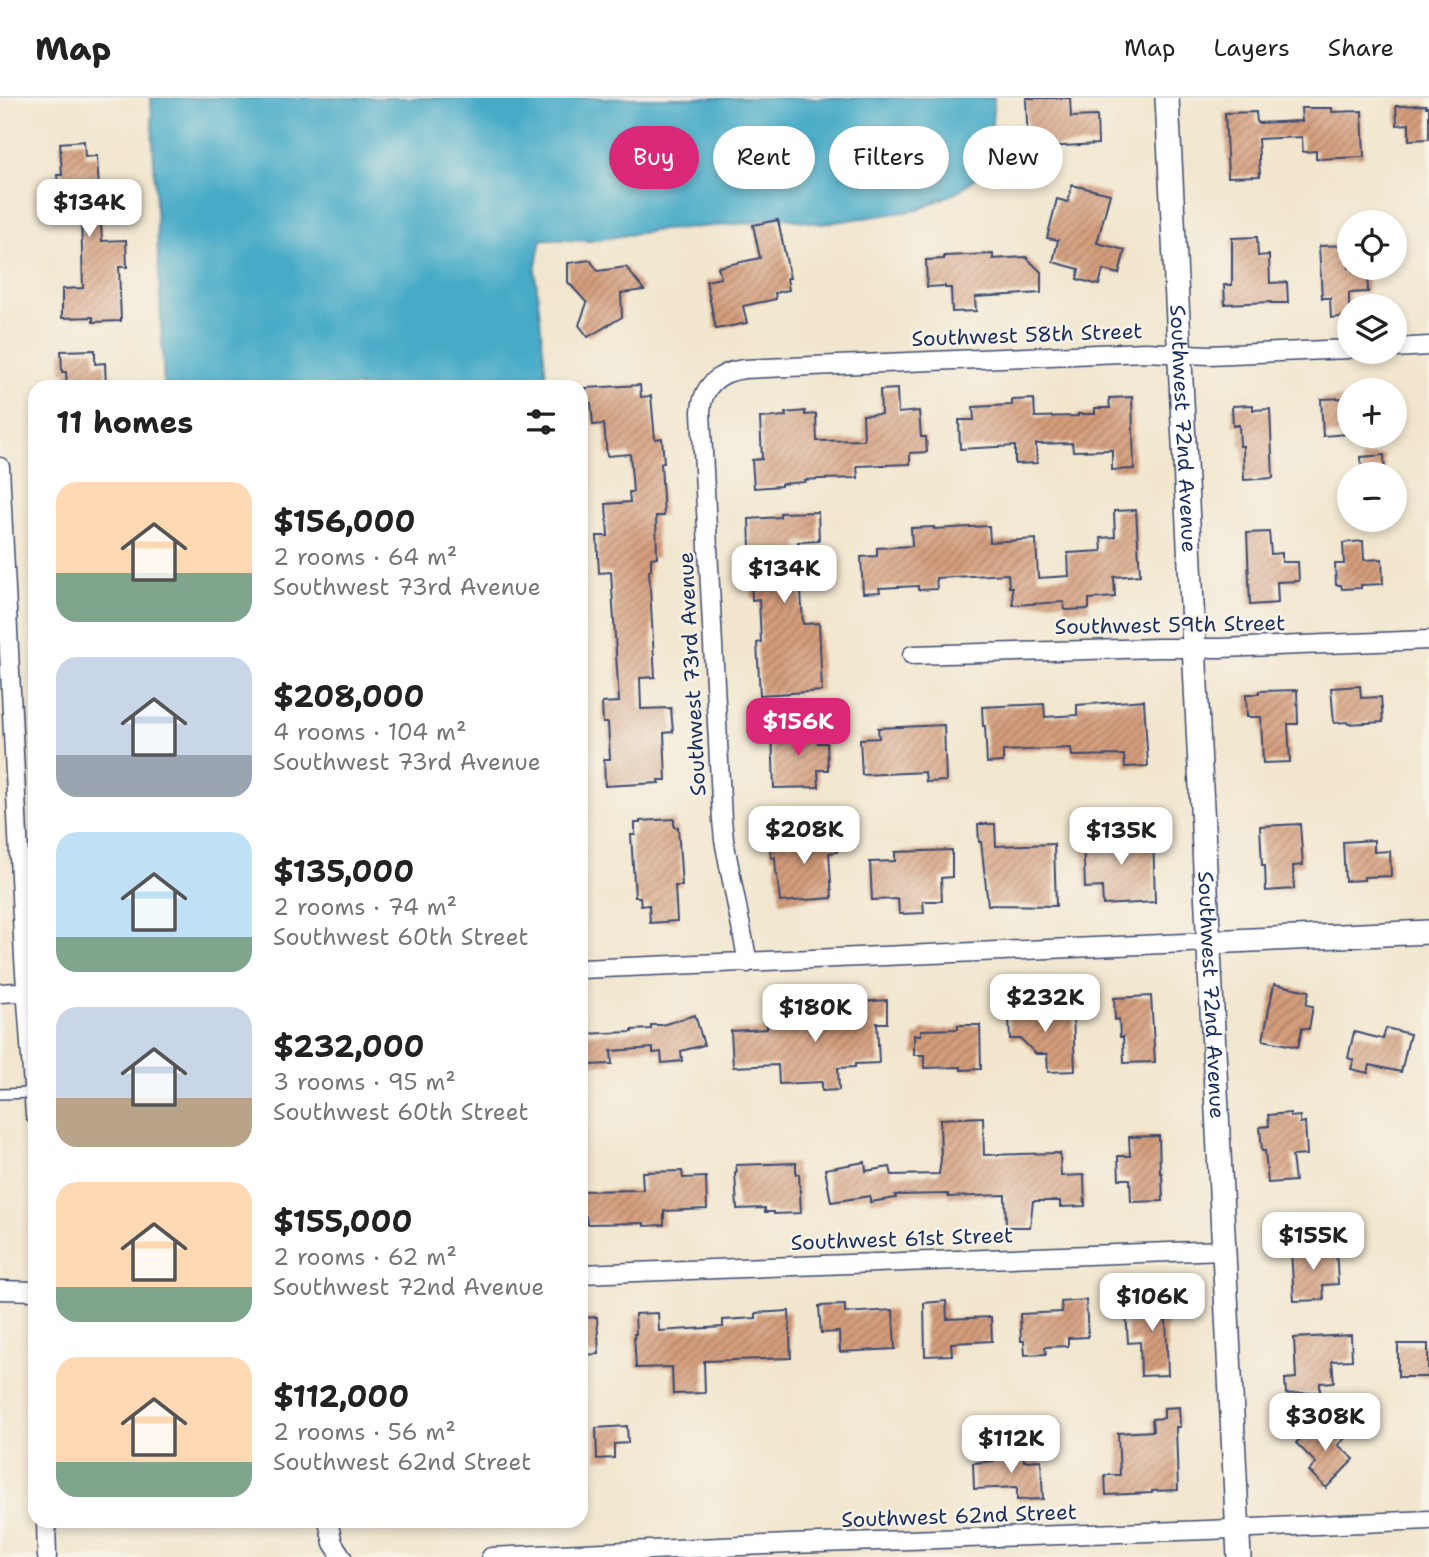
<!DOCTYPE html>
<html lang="en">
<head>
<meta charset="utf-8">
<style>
  body { margin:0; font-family:"Shantell Sans",sans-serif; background:#f2f2f2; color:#222; height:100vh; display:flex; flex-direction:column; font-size:26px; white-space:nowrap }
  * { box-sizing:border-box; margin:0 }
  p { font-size:23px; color:#767676 }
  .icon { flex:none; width:38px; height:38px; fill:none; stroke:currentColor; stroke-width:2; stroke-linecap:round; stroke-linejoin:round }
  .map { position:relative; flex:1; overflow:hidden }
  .panel { position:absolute; left:28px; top:282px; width:560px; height:1148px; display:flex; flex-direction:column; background:#fff; border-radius:21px; box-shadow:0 4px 10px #0003 }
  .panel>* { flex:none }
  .banner { position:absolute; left:609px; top:28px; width:665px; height:63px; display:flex; gap:14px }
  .buttons { position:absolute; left:1337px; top:112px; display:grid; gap:14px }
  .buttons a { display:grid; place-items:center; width:70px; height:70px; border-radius:50%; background:#fff; box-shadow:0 4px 10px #0003; font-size:35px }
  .price { position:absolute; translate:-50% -60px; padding:0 16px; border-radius:14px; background:#fff; color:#222; font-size:23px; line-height:46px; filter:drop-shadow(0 2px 4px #0008) }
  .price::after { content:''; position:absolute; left:50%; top:42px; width:21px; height:16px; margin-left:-10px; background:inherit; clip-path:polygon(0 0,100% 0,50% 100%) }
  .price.on { background:#db2777; color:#fff }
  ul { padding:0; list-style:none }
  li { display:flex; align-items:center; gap:21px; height:175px; padding:0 28px }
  li span { display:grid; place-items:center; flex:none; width:196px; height:140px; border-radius:21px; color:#555 }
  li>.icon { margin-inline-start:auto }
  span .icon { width:84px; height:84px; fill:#fffc; stroke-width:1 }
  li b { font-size:30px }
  h2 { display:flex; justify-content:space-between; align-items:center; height:84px; padding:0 28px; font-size:30px }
  .chip { padding:0 24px; border-radius:32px; background:#fff; box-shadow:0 4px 10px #0003; font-size:24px; line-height:63px }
  .chip.on { background:#db2777; color:#fff }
  header { display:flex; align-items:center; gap:42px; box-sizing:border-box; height:98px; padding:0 35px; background:#fff; border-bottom:2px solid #e0e0e0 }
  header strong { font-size:33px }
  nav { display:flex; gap:38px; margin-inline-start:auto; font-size:24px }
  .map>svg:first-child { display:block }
  .water { fill:#47abc7; stroke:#316d92; stroke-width:2 }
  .building { fill:url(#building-hatch) }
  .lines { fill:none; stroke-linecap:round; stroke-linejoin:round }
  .service-casing { stroke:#3b4a6f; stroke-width:12 }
  .minor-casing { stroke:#3b4a6f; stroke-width:21 }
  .tertiary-casing { stroke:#3b4a6f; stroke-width:26 }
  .service { stroke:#fff; stroke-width:9 }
  .minor { stroke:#fff; stroke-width:18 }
  .tertiary { stroke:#fff; stroke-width:23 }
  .labels { text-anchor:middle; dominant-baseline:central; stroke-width:5; stroke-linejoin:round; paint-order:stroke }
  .street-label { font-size:21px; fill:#1b2f5e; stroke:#f7f3e8 }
</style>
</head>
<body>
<header>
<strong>Map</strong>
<nav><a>Map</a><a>Layers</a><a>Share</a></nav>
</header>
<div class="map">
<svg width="1429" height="1459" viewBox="0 0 1429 1459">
  <defs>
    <pattern id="building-hatch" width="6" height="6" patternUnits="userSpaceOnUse" patternTransform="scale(1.75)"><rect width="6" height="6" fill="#d49d7b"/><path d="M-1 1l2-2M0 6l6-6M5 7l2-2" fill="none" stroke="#ab8068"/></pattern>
  </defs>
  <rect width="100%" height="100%" fill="#f7f3e8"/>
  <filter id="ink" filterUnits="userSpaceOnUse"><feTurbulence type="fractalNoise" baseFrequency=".0143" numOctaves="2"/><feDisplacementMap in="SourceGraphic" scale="14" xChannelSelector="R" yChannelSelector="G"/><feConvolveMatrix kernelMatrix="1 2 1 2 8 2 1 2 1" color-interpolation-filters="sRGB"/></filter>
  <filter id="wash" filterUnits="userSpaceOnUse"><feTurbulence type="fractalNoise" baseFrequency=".00686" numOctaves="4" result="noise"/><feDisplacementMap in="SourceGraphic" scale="28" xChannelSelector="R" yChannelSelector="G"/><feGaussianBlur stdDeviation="1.57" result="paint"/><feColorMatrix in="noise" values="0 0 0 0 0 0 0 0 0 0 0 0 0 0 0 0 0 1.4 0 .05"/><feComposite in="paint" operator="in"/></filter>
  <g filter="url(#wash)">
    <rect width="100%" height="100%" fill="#f2e6ce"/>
    <!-- water -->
    <path class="water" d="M151 0H994L990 49 992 67 957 94 918 112 822 126 779 119 748 125 652 133 590 143 541 141 535 172 547 289H164Z"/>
    <g id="blocks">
      <!-- building -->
      <path class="building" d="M1026 0H1070L1071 19 1097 18 1098 46 1028 50Z
        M1426 7V9H1429V41L1409 42V26L1397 27 1396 8Z
        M1301 10H1332V14L1362 13 1364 59 1316 61V53L1303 54 1302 39 1258 41 1260 78 1228 79 1225 15 1256 14 1257 25 1302 23Z
        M84 43 85 59 97 58 102 143 126 142 127 169H119L121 223 93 224V219L62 220V191L83 190 81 116 52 118 51 98 59 97 57 77H62L60 45Z
        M1072 87 1110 96 1097 145 1125 152 1119 176 1103 172 1099 187 1077 181 1079 171 1053 164 1058 142 1047 140 1057 101 1068 104Z
        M778 122 790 180H787L789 192 775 195 776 201 743 208 747 225 716 231 706 183 721 180 718 169 760 160 753 127Z
        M1257 139 1258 158 1269 157 1270 185 1287 184 1288 205H1271V204L1225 206 1224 187H1232V140Z
        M1349 147V170H1367L1368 194 1349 195V218L1331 220 1330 200H1322L1319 148Z
        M993 156V161L1026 159 1041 174V195L975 199 976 213 952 214 951 190H945V188L927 189 926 162 944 161V158Z
        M590 162 598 173 626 169 644 192 621 195 622 219 588 239 579 227 587 205 568 184V165Z
        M95 252V266L105 265 106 289H67L66 274H62L61 253Z
        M640 287 641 299 651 298 655 341 662 340 664 365H661L664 418H656L657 459 651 460V472H649L655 579 640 580 641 611 671 610 673 634 664 635 666 682H658L659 685 605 688 604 661H610L608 625H603L602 605 619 604 611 474 599 475 597 438H608L606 406 630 404 629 394H633L630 356 607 358 604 326 593 327 591 305 587 306 586 290Z
        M897 291 898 315 919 313 921 339H926L927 354 910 355V366L857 368 858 380 820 381 804 382 805 384 781 386V388L754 390 752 362 762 361 760 320 786 318 785 315 805 313V317L816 316 817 343 864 342 863 317 881 316 880 292Z
        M1132 299 1134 371 1112 372V352L1073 353 1072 345 1036 346 1037 365 1015 366V348L960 351 959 322H974L973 309 1012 307V302L1034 301 1035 319 1078 318V316H1095V310H1110L1109 300Z
        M1343 300 1344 304H1349V327H1347V336L1323 338 1321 301Z
        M1253 307V312L1270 311 1273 380 1244 382 1243 348H1240L1239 327 1233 328 1232 308Z
        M1384 357 1385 376H1362L1361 359Z
        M1136 412 1140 477 1114 479 1115 499 1089 501V511L1065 512 1064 504 1013 507 1012 489H1009L1008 476 936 480 937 491 918 492V488L879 490 880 494 863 495 861 459 877 458V450L912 448 911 430 934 429V431L989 428 990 444 1036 441 1038 480 1069 478 1068 455 1102 453 1101 440 1115 439 1114 413Z
        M818 414 819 443 798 444 803 526 819 525 822 593 760 597 757 545 761 544 759 501 752 502 749 421 780 419V415Z
        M1269 434 1271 456 1282 455V464H1298L1299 483 1277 484 1278 505 1250 507 1247 435Z
        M1363 443 1364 462 1382 461 1383 486 1361 487V490L1342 491 1341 487H1336L1335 466H1344L1343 445Z
        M1360 588 1361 600 1381 599 1383 624 1348 626V624L1334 625 1331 590Z
        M1297 592 1298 626H1288L1290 664 1263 665 1261 619H1247L1246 596H1259V593Z
        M1144 602 1148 668 1125 669 1124 657 1072 658 1071 650 1003 653V664L987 665 985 628H983L982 609 1044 606 1045 619 1077 617V607Z
        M944 627 946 683 926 684 925 674 862 677 860 641 879 640 878 630Z
        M817 630 818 645H827L828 672H818L819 689 774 690 772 632Z
        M674 721V729H678L682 788H675L677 823 650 825 649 807 641 808 640 799H635L631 737H635V725H640V723Z
        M978 726H995L996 748 1054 746 1056 808 988 807 981 744H979Z
        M1300 726 1303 767 1293 768 1294 791 1266 793 1265 768H1262L1260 728Z
        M835 734 837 754 829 755 832 800 780 804 777 776H776L775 759 771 760 769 739Z
        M1153 735 1155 804 1103 807 1102 789 1085 790 1083 738Z
        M1374 742V754L1390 753 1391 778 1364 779V782L1345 783 1343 744Z
        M952 752V779L941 780 942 803H923L924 815 899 816 898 801 872 802 870 764 895 763V754Z
        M1274 886 1309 893 1306 907 1313 908 1309 931 1302 930 1298 949 1263 942Z
        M1151 898 1155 964 1124 965 1123 939H1120L1119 921 1115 922 1114 900Z
        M1026 899V914L1073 912 1075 973 1048 974 1047 956H1036L1021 941H1010L1008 900Z
        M887 902V925H877L879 965 855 966V969L838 970 839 992 822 993V984L779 986 778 967 733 969 731 933 767 931V926L818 924 817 907Z
        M695 917 704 947 681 953 682 963 662 965 661 954 653 955V950L611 953 612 966 586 967V964H581V936L632 934V932L651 931V927H662Z
        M958 927H980L981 971 961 972V969L924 970V957H914V937H921V932L958 931Z
        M1386 930 1410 936 1401 974 1370 967 1368 975 1351 971 1354 962 1348 960 1354 934 1383 941Z
        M1290 1015V1019L1300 1018V1025L1305 1024 1307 1057 1292 1058 1295 1083 1268 1085 1265 1053H1262L1260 1029 1269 1028 1268 1017Z
        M983 1019 984 1057 1060 1055 1061 1078 1084 1077 1085 1108 1060 1109V1103H1033L1030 1129H1006L1005 1097 948 1099V1096L895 1097 896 1100 870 1104V1098L831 1104 825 1071 865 1064 866 1073 890 1069 892 1077 939 1076 941 1061 940 1021Z
        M1159 1038 1160 1075H1162L1163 1103 1131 1104 1130 1081H1119L1118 1058H1130L1129 1039Z
        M796 1065V1076H799L801 1115 774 1116V1114H765V1110L737 1111 735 1074H737L736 1067Z
        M682 1073 683 1080 706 1079 707 1111 664 1113V1127L644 1128V1125L587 1126 586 1118H581V1093L643 1092 642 1074Z
        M1336 1149 1338 1186 1323 1187 1324 1202 1294 1203 1291 1152Z
        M1173 1194V1220H1166L1168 1277 1141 1278 1140 1244 1128 1245 1126 1215H1146L1145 1195Z
        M1086 1202 1088 1239 1068 1240V1248L1045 1249 1046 1256 1025 1257 1024 1243H1021L1020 1216 1062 1214 1061 1204Z
        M946 1203 947 1221 991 1219 992 1243 951 1245 952 1257 925 1258 924 1205Z
        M845 1207V1215L893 1212 895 1251 840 1254 839 1234 821 1235 819 1208Z
        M789 1213 791 1260 704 1263 705 1295 673 1296 672 1269 636 1270 634 1236H636L635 1216 658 1215 659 1233 723 1229V1222L756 1220V1215Z
        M597 1219 599 1256 581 1257V1220Z
        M1351 1237 1352 1262 1332 1263 1334 1284 1320 1285V1294L1286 1296 1285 1281 1296 1280 1294 1240Z
        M1398 1246H1428V1279H1398Z
        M1179 1309 1180 1329H1176L1178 1392 1152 1393V1395L1106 1397 1105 1377H1120L1118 1335 1153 1333 1152 1321 1164 1320V1310Z
        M1329 1325 1345 1340 1338 1347 1354 1361 1326 1390 1309 1373 1316 1365 1296 1345 1314 1326 1321 1333Z
        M627 1328 628 1345 614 1346V1360L597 1361 596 1330Z
        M1023 1353 1024 1363 1041 1362 1043 1401 1017 1402V1389L974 1391 973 1365 994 1363V1354Z"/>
    </g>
  </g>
  <g filter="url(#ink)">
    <use href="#blocks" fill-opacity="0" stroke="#3b4a6f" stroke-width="2"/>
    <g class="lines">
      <!-- service casing -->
      <g class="service-casing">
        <path id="service" d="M0 996 34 995"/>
      </g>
      <!-- minor casing -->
      <g class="minor-casing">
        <path id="minor" d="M1395 250 1429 248
          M0 369 24 860 35 1017
          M912 557 1158 550H1221L1429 542
          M748 865 724 742 722 722 701 314C702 288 719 274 744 271L1145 254 1209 257 1349 251
          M581 871 1209 844
          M0 895 35 893
          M581 1176 1224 1152
          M0 1192 35 1193
          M46 1423 47 1459
          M328 1423 333 1445 342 1459
          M491 1459 790 1446 1208 1432 1429 1422"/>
      </g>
      <!-- tertiary casing -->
      <g class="tertiary-casing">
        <g id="tertiary">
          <path id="s1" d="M1167 0 1239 1459"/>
          <path d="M1209 844 1429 834"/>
        </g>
      </g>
      <!-- service -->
      <use href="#service" class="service"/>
      <!-- minor -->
      <use href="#minor" class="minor"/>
      <!-- tertiary -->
      <use href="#tertiary" class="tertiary"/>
    </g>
  </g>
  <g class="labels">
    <!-- street labels -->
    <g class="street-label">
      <text transform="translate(1027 237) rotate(-2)">Southwest 58th Street</text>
      <text stroke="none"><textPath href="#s1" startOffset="331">Southwest 72nd Avenue</textPath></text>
      <text transform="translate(1170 527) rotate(-1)">Southwest 59th Street</text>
      <text transform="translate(692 576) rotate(-93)">Southwest 73rd Avenue</text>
      <text stroke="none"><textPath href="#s1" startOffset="898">Southwest 72nd Avenue</textPath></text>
      <text transform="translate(902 1141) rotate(-2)">Southwest 61st Street</text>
      <text transform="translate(959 1418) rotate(-2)">Southwest 62nd Street</text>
    </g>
  </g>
</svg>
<div class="buttons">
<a><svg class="icon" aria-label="locate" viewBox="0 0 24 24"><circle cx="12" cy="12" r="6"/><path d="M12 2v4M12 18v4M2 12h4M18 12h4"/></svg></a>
<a><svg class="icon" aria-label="layers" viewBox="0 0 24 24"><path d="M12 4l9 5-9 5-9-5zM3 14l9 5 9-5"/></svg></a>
<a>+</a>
<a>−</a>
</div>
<b class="price" style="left:89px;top:141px">$134K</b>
<b class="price" style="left:784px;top:507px">$134K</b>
<b class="price on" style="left:798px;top:660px">$156K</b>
<b class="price" style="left:804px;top:768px">$208K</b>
<b class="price" style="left:1121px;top:769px">$135K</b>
<b class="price" style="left:1045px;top:936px">$232K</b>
<b class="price" style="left:815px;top:946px">$180K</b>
<b class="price" style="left:1313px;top:1174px">$155K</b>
<b class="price" style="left:1152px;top:1235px">$106K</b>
<b class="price" style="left:1325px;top:1355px">$308K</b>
<b class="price" style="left:1011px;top:1377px">$112K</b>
<div class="banner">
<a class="chip on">Buy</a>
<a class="chip">Rent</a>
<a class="chip">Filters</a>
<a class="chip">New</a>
</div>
<section class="panel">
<h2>11 homes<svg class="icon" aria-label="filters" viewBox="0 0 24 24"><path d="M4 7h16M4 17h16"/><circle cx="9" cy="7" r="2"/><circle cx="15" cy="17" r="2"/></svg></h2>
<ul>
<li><span style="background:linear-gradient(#ffd9b3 65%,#7fa58c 0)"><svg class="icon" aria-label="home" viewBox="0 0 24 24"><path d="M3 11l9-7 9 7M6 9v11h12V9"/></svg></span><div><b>$156,000</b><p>2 rooms · 64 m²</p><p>Southwest 73rd Avenue</p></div></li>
<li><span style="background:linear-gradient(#c9d6e8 70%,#9aa5b1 0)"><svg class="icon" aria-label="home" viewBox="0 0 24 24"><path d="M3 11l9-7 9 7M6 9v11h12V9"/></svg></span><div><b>$208,000</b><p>4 rooms · 104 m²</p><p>Southwest 73rd Avenue</p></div></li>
<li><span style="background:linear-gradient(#bfe0f5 75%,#7fa58c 0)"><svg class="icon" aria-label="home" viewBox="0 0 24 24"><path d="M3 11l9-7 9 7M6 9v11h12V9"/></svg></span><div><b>$135,000</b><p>2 rooms · 74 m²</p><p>Southwest 60th Street</p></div></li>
<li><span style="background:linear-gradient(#c9d6e8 65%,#b9a48a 0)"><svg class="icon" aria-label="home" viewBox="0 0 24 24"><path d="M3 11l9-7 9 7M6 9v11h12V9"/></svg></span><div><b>$232,000</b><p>3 rooms · 95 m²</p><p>Southwest 60th Street</p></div></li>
<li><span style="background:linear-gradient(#ffd9b3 75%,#7fa58c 0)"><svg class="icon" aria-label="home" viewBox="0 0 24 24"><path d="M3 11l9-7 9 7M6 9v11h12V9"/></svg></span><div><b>$155,000</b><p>2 rooms · 62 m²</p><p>Southwest 72nd Avenue</p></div></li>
<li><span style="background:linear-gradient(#ffd9b3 75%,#7fa58c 0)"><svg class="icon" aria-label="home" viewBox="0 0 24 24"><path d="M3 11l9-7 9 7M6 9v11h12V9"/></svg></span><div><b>$112,000</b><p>2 rooms · 56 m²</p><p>Southwest 62nd Street</p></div></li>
</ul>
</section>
</div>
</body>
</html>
